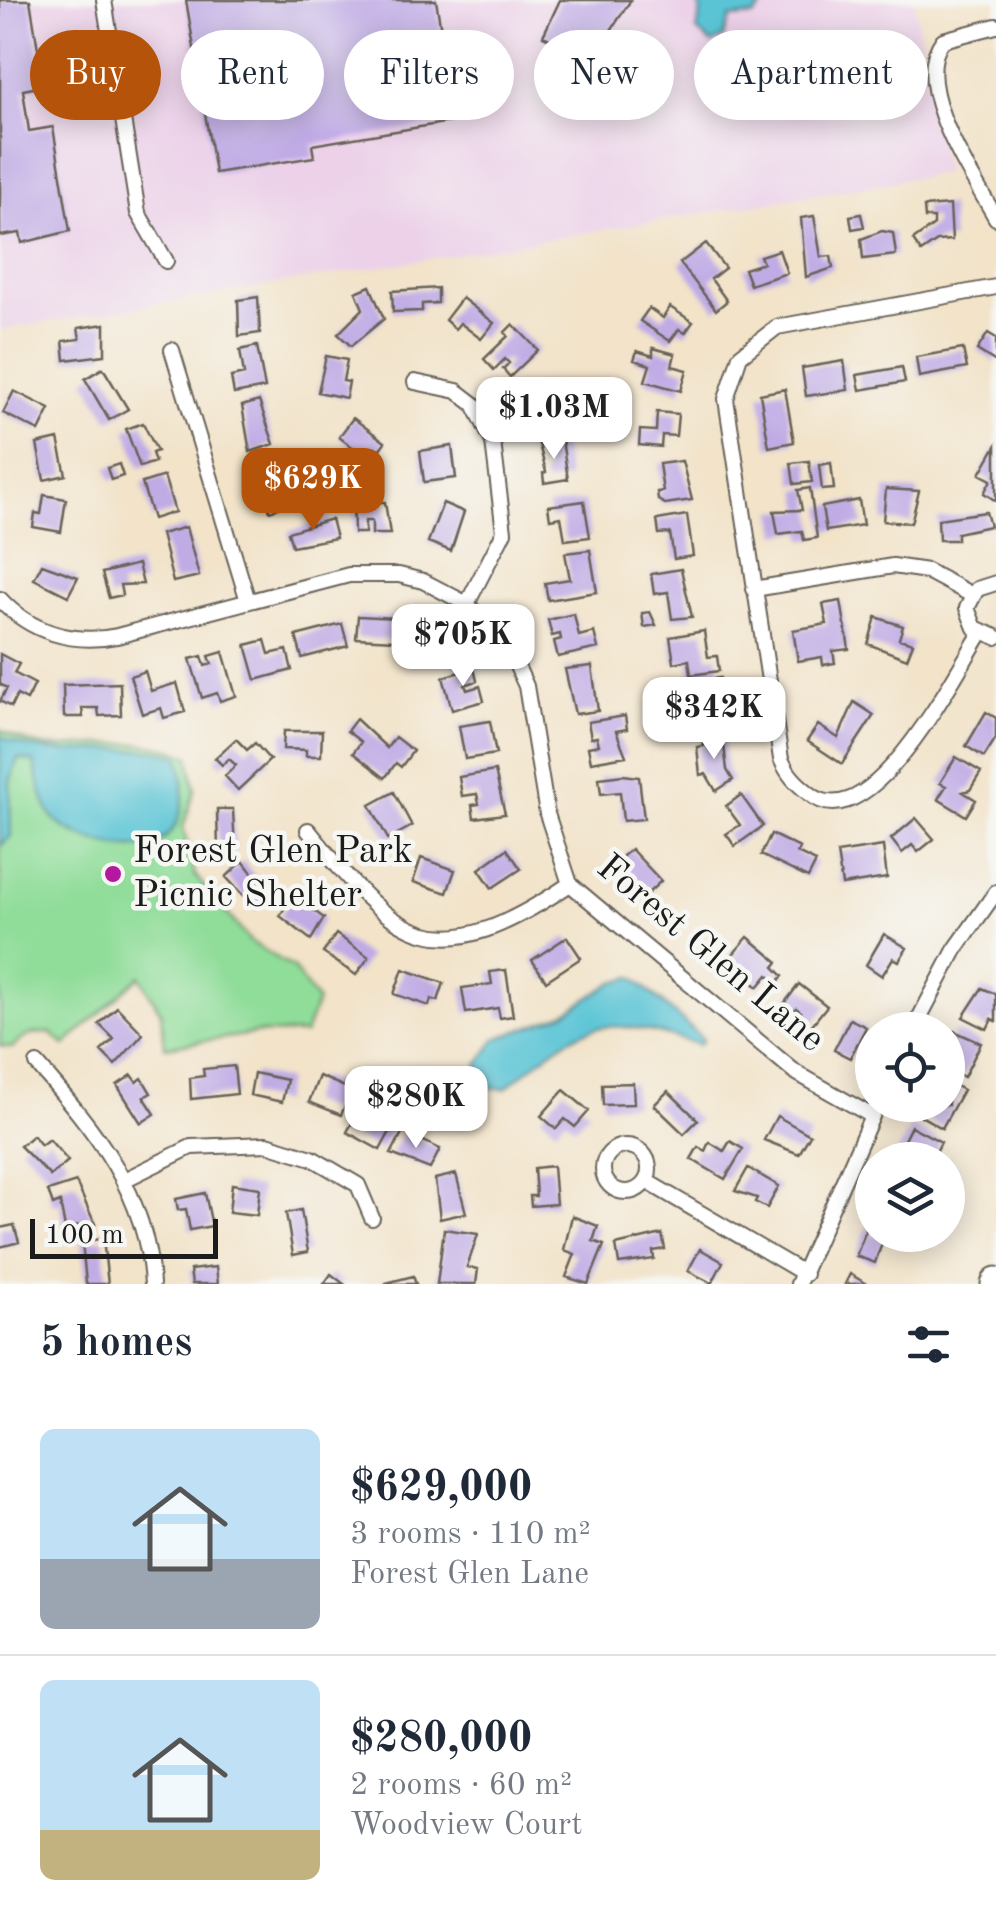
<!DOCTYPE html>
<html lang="en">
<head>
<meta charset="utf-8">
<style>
  body { margin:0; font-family:"Old Standard TT",serif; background:#f6f6f7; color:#1f2937; height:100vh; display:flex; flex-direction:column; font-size:38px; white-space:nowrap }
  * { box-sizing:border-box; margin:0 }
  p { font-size:32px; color:#747a83 }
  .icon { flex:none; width:55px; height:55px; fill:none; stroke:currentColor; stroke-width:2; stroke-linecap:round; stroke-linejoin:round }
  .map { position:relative; height:1284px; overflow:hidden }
  .panel { display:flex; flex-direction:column; background:#fff; flex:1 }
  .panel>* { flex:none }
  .banner { position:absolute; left:30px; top:30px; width:938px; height:90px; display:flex; gap:20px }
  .buttons { position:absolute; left:855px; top:1012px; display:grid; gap:20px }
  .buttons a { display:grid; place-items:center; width:110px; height:110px; border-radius:50%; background:#fff; box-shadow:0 5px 25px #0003; font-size:50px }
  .scale { position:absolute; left:30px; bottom:25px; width:188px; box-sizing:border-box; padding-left:10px; border:5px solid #1c1c1c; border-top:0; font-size:28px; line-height:35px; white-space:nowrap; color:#1c1c1c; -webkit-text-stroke:8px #f6f6f2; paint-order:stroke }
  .price { position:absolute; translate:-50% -85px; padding:0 22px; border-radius:20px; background:#fff; color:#222; font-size:32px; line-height:65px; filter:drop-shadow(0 2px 5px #0008) }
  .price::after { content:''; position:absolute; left:50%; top:60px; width:30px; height:22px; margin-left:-15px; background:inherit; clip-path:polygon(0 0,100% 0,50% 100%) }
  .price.on { background:#b45309; color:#fff }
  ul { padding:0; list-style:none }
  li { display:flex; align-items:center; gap:30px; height:250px; padding:0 40px }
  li+li { border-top:2px solid #e0e1e3 }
  li span { display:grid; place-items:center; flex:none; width:280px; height:200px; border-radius:15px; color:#555 }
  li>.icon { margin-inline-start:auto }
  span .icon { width:120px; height:120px; fill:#fffc; stroke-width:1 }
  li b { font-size:42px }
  h2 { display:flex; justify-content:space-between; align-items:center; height:120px; padding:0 40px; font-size:42px }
  .tag { padding:0 35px; border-radius:45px; background:#fff; box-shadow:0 5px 25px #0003; font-size:35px; line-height:90px }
  .tag.on { background:#b45309; color:#fff }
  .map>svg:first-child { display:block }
  .built { fill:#ecd1e9 }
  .park { fill:#90dd9a; stroke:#567c5b; stroke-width:2.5 }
  .water { fill:#5ac4d5; stroke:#3b7078; stroke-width:2.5 }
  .building { fill:#c0abe5 }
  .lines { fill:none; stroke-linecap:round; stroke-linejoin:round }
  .street-casing { stroke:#676259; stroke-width:18 }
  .highway-casing { stroke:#676259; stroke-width:29 }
  .street { stroke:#fff; stroke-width:14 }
  .highway { stroke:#fff; stroke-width:25 }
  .poi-dot { fill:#b5179e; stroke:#f6f6f2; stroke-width:4 }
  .labels { text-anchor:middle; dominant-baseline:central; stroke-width:9; stroke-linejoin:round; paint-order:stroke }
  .poi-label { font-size:38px; fill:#1c1c1c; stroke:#f6f6f2; text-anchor:start }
  .street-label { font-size:38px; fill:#1c1c1c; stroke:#f6f6f2 }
</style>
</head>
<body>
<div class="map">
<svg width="996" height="1284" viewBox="0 0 996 1284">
  <rect width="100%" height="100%" fill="#f6f6f2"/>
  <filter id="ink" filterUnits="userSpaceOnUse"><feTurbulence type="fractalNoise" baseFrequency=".01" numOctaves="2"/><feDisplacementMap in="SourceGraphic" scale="20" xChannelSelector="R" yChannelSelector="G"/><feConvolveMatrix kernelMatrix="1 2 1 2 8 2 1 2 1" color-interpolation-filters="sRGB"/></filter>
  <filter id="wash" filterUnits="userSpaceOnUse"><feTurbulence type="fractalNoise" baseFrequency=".0048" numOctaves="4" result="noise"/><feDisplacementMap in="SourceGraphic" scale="40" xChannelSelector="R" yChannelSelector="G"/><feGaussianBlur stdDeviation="2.25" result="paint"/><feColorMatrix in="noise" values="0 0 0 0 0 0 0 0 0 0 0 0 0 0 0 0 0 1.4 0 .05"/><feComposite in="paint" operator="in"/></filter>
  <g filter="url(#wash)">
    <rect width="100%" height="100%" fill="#f2e3c9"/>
    <!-- built -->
    <path class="built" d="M0 0H914L945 173 0 330Z"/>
    <!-- park -->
    <path class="park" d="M0 730C16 737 34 747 52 747 99 748 144 734 189 756L195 790 183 827 195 875 250 941 293 968 317 1001 305 1034 258 1033 165 1047 161 1013 140 976 65 1045 50 1033C33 1033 23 1034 13 1048L0 1046Z"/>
    <!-- water -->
    <path class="water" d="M697 0H760L761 8 754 16 730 18 723 38 712 44 697 31 701 10Z
      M0 736C63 768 113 737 179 756 185 782 188 817 166 837 142 860 77 840 56 821 42 807 39 780 34 762L18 758 10 782 11 836 0 846Z
      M633 977 703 1039 700 1045C594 1013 588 1019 505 1089L486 1087 478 1065 496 1039 564 1014 614 982Z"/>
    <g id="blocks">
      <!-- building -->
      <path class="building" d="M0 0H30L44 86 23 90 29 131 53 127 70 231 22 243 20 233 0 236Z
        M186 0H436L456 121 312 145 314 157 215 173Z
        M560 0H631L598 50 582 58 556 52 560 44 543 36Z
        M950 205 952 240 937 241 921 252 913 240 934 225V218H925L924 207Z
        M861 214 864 227 852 229 850 216Z
        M814 216 821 257 831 256 833 268 806 277 801 218Z
        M882 231 893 233 896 255 863 259 861 239Z
        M706 243 725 268 711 279 727 301 716 310 680 263Z
        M779 250 787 273 750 285 744 269 763 263 760 256Z
        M370 286 384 319 351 346 338 334 363 309 356 292Z
        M438 288V303L422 304V311L393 312 392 291Z
        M258 297 260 333 239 336 238 300Z
        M462 298 494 323 481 339 460 323 455 329 445 320Z
        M670 307 693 322 685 333 679 329 670 341 640 321 649 308 663 318Z
        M105 324V355L65 360 63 341 80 339 78 328Z
        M513 324 538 350 510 377 503 369 509 363 505 359 494 370 484 359 508 336 505 332Z
        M988 333 996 338V362L977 350Z
        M257 346 265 388 234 394 231 377 244 374 240 350Z
        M653 348 675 354 672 366 687 370 681 391 645 381 650 365 634 360 637 351 653 356Z
        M963 349 967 368 919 377 916 357Z
        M326 356 347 360 343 381 349 382 346 398 318 392Z
        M844 361 848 390 806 396 802 368Z
        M902 367 905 382 860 390 857 375Z
        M103 368 128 409 109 420 85 379Z
        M543 383 561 420 540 430 537 417 522 393Z
        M785 389 794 442 769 447 760 394Z
        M14 391 50 409 39 431 3 413Z
        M259 401 274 444 250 452 242 406Z
        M657 412 678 414 676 436 662 435 661 447 639 445 640 430 656 431Z
        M353 418 385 442 371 461 339 437Z
        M143 423 157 451 152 453 155 462 140 467 126 429Z
        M58 439 66 475 44 480 37 444Z
        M562 440 568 479 544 483 543 473 546 472 539 444Z
        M452 446 456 478 424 482 420 451Z
        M996 446V501L984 493 991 480 980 474Z
        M682 461 692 500 665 504 658 500 657 492 663 491 659 464Z
        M809 461 812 482 794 484 791 463Z
        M831 463 834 489 822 490 819 465Z
        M119 464 123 476 111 480 107 468Z
        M275 464 287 505 270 511 257 470Z
        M164 476 175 512 153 519 142 483Z
        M810 488 817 538 804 540 802 531 778 534 774 511 802 510 798 490Z
        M886 489 919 491 911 523 883 521Z
        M368 493V502H385L390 534H372V521H365V533H354L353 494Z
        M44 495 66 499 61 532 33 527 35 513 41 514Z
        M859 500 863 525 826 531 822 507Z
        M584 501 590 537 565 540 561 517 550 519 548 506Z
        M443 503 464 512 451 551 428 542Z
        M986 512 990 526 957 533V540H939L938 519Z
        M687 515 693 556 674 559 670 533 659 534 657 520Z
        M331 519 336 538 292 546 288 532Z
        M186 527 199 576 173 582 161 534Z
        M590 550 597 592 548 600 545 583 570 579 565 553Z
        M42 564 78 577 68 596 34 579Z
        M138 564 143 584 120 585 122 595 109 598 102 573Z
        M681 569 692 617 672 619 668 592 654 594 651 574Z
        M841 601 849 649 833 651 835 663 823 665 822 657 798 661 793 630 827 624 823 604Z
        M650 612 656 625 644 627 642 613Z
        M574 614 579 636 594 632 598 648 558 657 554 641 561 639 560 634 552 636 548 620Z
        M358 616 396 618 395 640 356 638Z
        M876 617 903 626 899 639 913 643 907 659 868 644Z
        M342 624 348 646 302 658 296 636Z
        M433 624 453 636 440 659 421 647 417 654 405 646 416 628 427 635Z
        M704 631 708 657 717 656 719 671 691 675 689 660 674 663 670 637Z
        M265 640 269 654 287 650 292 670 256 680 246 645Z
        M223 652 236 696 220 701 217 693 202 698 190 659 202 656 205 666 212 664 209 656Z
        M0 654 19 664 14 673 35 684 27 700 17 695 11 707 0 701 7 688 0 684Z
        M592 666 598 711 575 714 565 669Z
        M474 668 477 681 465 685 467 690 480 686 484 701 452 710 443 677Z
        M145 671 151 691 177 683 185 712 164 718 161 708 142 714 130 676Z
        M720 678 727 728 704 731V724L697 725V681Z
        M120 683 121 715 99 716 98 708H82L83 717H64L63 685Z
        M854 702 874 715 842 764 807 741 818 725 838 738Z
        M986 712 996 718V738L984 757 966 746Z
        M625 716 627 729 616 731 626 756 591 762 588 747 599 745 597 737 591 738 588 722Z
        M356 719 387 748 395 737 413 751 401 767 396 763 385 778 353 753 361 742 347 731Z
        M490 721 496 754 465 759 459 726Z
        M284 731H322L321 756H306V750L283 749Z
        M723 737 727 770 733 780 716 791 706 774 700 775 697 747 704 746V739Z
        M236 739 247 750 255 743 270 760 238 790 225 776 236 765 229 759 222 765 215 758Z
        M956 757 981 772 970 790 963 792 976 800 966 816 938 799 946 786 940 783Z
        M495 771 505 814 474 818 472 805 479 804 477 794 462 796 459 777Z
        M623 775 639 777 644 819 623 821 620 792 601 794 599 778Z
        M394 792 412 826 388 839 370 805Z
        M741 795 763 826 735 846 726 834 740 825 726 806Z
        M217 809H233L235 851 218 852Z
        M916 818 934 839 918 852 912 845 902 853 891 839Z
        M771 834 800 848 797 853 816 862 808 878 761 855Z
        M883 846 887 878 842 885 837 853Z
        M507 849 521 869 492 888 479 869Z
        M631 849 661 881 645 896 615 863Z
        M421 858 455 870 447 893 413 882Z
        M243 861 260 883 263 880 273 892 255 908 226 877Z
        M292 895 324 918 311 940 280 916Z
        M336 934 369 957 356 975 323 953Z
        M884 934 907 948 899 961 893 958 882 976 866 965Z
        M567 937 581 958 546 981 532 960Z
        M748 937 778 962 774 967 783 976 777 983 768 975 758 987 727 961Z
        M403 969 444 983 438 1001 431 999 429 1006 394 994Z
        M506 970 513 1016 500 1018 498 1008 466 1013 462 988 492 984 490 972Z
        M799 984 827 1006 807 1031 794 1021 801 1012 796 1008 789 1016 780 1009Z
        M982 988 996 994V1021L992 1019 987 1029 963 1017Z
        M117 1007 143 1034 115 1065 101 1051 114 1039 99 1024Z
        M850 1019 866 1027 850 1058 834 1050Z
        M954 1031 981 1043 964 1077 948 1069 953 1051 948 1044Z
        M234 1066 237 1094 191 1099 190 1078 204 1076 203 1069Z
        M254 1073 287 1080 282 1102 250 1095Z
        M132 1075 137 1082 142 1078 151 1093 144 1097 155 1114 141 1123 117 1085Z
        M319 1076 352 1090 341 1115 309 1102Z
        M948 1082 963 1090 942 1128 921 1116 927 1105H948Z
        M633 1083 634 1104 603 1105 602 1084Z
        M564 1090 589 1111 575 1127 565 1119 556 1129 541 1116Z
        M668 1091 698 1120 684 1134 654 1105Z
        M372 1100 399 1115 380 1150 347 1132 362 1105 367 1108Z
        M777 1116 810 1135 799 1154 764 1140Z
        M911 1126 941 1142 932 1160 922 1156 920 1160H894Z
        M403 1131 440 1149 430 1169 391 1154Z
        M33 1135 41 1145 49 1139 68 1161 50 1176 20 1146Z
        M730 1141 743 1149 725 1179 691 1159 698 1147 705 1151 709 1142 724 1151Z
        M553 1166 556 1204 531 1206 530 1196H536L534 1168Z
        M748 1168 779 1186 767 1208 755 1202 757 1198 735 1191Z
        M456 1174 466 1213 440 1219 435 1179Z
        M76 1182 95 1224 65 1228 60 1202 53 1205 48 1191Z
        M232 1184 260 1188 257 1215 229 1212Z
        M205 1193 212 1226 190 1230 186 1209 178 1210 176 1199Z
        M301 1210 308 1252 293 1255 286 1213Z
        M572 1216 598 1226 593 1241 604 1245 588 1284 566 1277 575 1254 564 1250Z
        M870 1219 872 1235H885L875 1263 856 1256Z
        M14 1225 19 1242 0 1247V1228Z
        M444 1229 478 1234 467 1267 478 1269 476 1284H437Z
        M662 1234 665 1249 653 1251 654 1259 619 1264 616 1245Z
        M103 1239 108 1284H86L82 1241Z
        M700 1249 723 1262 712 1283 688 1271Z
        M216 1267 218 1284H192L190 1270Z
        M331 1274 344 1284H324Z
        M850 1274 867 1284H845Z
        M413 1276 416 1284H386V1283Z"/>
    </g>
  </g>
  <g filter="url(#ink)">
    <use href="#blocks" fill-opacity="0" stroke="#676259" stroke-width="2.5"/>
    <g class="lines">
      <!-- street casing -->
      <g class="street-casing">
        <path id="street" d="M104 0 138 213 166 261
          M996 26 943 40C909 84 973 177 996 218
          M172 350 248 601
          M415 382 457 391 474 404 493 442 504 532 467 604
          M996 583 977 589 967 608 975 628 996 637
          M754 589 893 566 927 571 972 595
          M0 599C30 632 73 645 117 636L349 575H399L423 581 467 604 509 649 526 686 547 814 570 884 795 1072 872 1116
          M981 633C955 673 870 843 810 794 796 783 788 775 781 759L726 399 740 356 777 327 996 287
          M308 830C401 946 438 973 570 884
          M913 1030 955 950 996 892
          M37 1064C95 1131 147 1192 152 1284
          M603 1169a23 23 0 1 1 46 0a23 23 0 1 1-46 0Z
          M126 1179 191 1147 267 1144 312 1158 358 1185 372 1218
          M646 1181 805 1274
          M798 1284 877 1105"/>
      </g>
      <!-- highway casing -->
      <g class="highway-casing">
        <path id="highway" d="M994 1284 996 1280"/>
      </g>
      <!-- street -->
      <use href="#street" class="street"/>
      <!-- highway -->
      <use href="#highway" class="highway"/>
    </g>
  </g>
  <!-- markers -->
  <circle class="poi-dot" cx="113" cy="874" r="10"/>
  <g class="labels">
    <!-- poi labels -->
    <g class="poi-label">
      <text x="133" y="852">Forest Glen Park<tspan x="133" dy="44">Picnic Shelter</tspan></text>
    </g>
    <!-- street labels -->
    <g class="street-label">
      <text transform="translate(710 954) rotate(40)">Forest Glen Lane</text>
    </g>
  </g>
</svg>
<div class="buttons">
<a><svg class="icon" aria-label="locate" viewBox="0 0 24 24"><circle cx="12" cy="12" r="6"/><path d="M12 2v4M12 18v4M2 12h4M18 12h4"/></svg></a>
<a><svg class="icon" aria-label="layers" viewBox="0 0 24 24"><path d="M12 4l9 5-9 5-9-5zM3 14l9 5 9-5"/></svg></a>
</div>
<div class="scale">100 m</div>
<b class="price" style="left:554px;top:462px">$1.03M</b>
<b class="price on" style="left:313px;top:533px">$629K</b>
<b class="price" style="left:463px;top:689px">$705K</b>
<b class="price" style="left:714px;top:762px">$342K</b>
<b class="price" style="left:416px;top:1151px">$280K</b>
<div class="banner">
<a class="tag on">Buy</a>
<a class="tag">Rent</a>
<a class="tag">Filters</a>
<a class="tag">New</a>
<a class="tag">Apartment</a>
</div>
</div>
<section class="panel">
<h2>5 homes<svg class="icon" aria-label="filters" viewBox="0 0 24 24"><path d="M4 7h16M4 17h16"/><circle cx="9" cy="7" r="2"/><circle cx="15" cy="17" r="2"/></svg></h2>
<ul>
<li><span style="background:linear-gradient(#bfe0f5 65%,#9aa5b1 0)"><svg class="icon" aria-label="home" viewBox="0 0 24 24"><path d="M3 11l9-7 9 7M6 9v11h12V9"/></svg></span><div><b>$629,000</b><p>3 rooms · 110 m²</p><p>Forest Glen Lane</p></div></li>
<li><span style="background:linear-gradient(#bfe0f5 75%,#c2b280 0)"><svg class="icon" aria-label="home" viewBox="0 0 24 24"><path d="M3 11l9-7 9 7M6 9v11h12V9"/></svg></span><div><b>$280,000</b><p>2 rooms · 60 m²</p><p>Woodview Court</p></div></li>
</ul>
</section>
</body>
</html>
